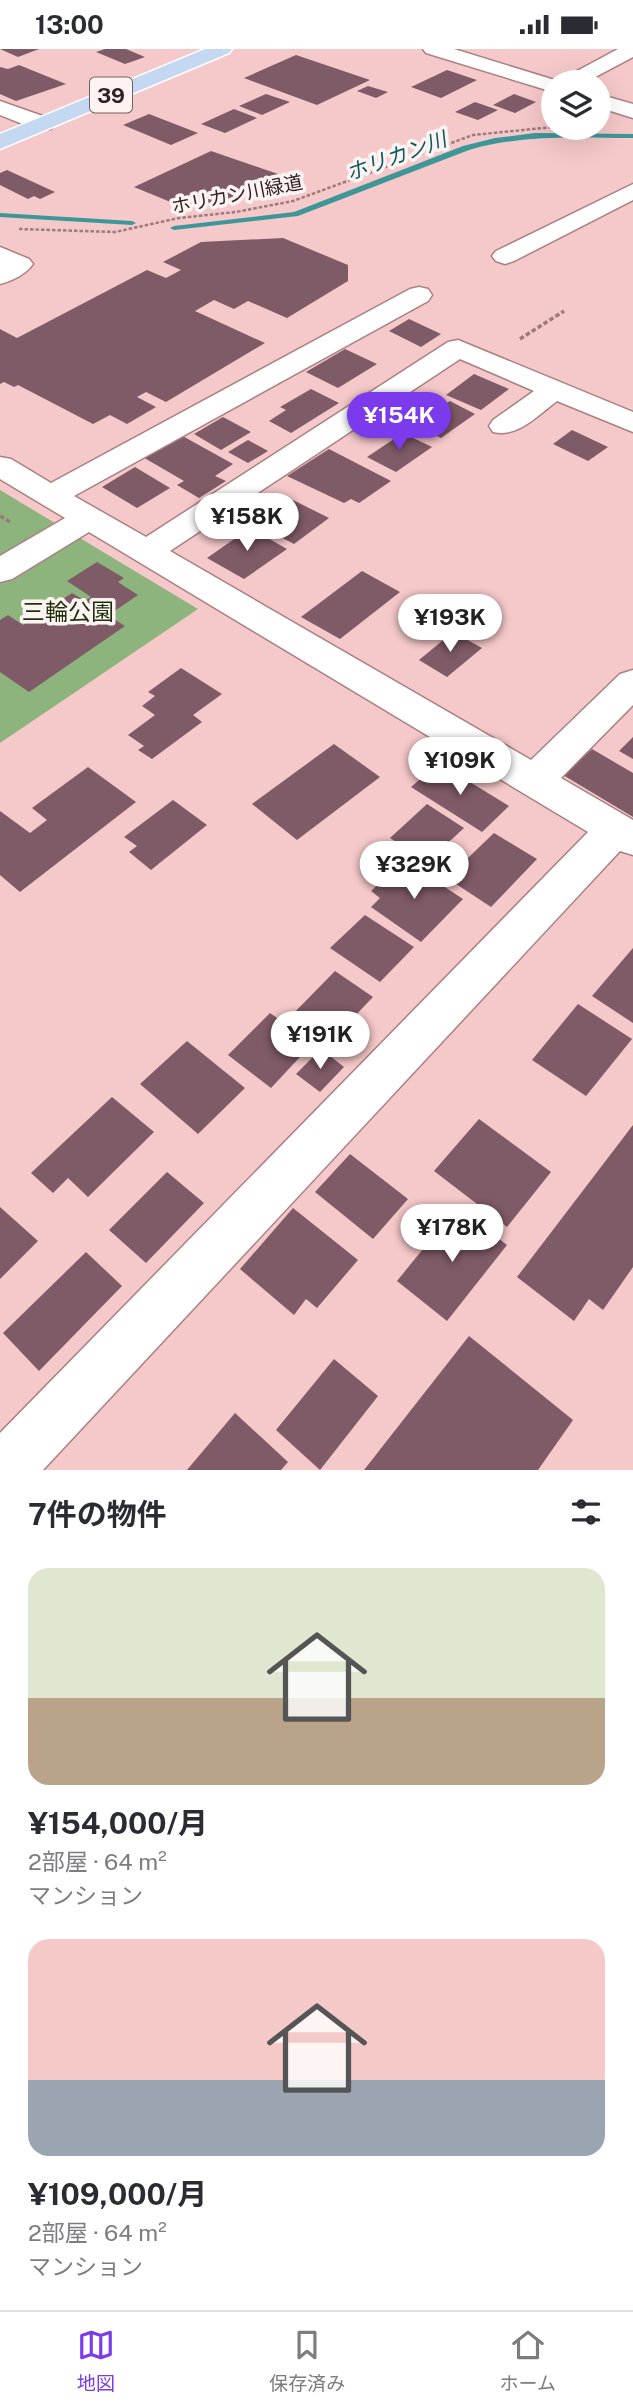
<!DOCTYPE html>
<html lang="ja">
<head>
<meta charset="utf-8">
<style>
  body { margin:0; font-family:"Public Sans","Noto Sans JP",sans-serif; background:#f7f7f7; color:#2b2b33; height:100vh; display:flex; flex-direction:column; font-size:26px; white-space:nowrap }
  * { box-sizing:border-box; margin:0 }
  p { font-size:23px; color:#7c7c81 }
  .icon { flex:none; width:38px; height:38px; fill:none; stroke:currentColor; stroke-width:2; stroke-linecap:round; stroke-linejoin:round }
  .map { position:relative; height:1421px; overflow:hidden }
  .drawer { display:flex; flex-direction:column; background:#fff; flex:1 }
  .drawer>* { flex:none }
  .fabs { position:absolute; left:541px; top:21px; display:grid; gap:14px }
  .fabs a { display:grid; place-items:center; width:70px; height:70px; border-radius:50%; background:#fff; box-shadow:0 7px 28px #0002; font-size:35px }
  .price { position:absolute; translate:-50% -60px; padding:0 16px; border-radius:24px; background:#fff; color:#222; font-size:23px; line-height:46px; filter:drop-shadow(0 2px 4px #0008) }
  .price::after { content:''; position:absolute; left:50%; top:42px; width:21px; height:16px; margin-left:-10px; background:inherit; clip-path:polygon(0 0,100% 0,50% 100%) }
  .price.on { background:#7c3aed; color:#fff }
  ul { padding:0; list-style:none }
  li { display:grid; align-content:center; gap:14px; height:371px; padding:0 28px }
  li span { display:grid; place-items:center; height:217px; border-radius:21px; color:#555 }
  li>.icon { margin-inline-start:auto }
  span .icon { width:126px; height:126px; fill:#fffc; stroke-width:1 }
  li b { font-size:30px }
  h2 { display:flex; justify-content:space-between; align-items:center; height:84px; padding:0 28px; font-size:30px }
  .status { display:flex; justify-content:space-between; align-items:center; height:49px; padding:0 35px; background:#fff; direction:ltr }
  .status svg { height:19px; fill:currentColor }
  .menu { display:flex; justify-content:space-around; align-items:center; height:98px; border-top:2px solid #e1e1e2; background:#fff; font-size:19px; color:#7c7c81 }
  .menu a { display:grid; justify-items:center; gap:4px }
  .menu .on { color:#7c3aed }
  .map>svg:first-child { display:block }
  .green { fill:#8eb47d }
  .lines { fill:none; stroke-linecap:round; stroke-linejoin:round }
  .stream { fill:#3d9799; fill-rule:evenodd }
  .building { fill:#7f5a67 }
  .minor-casing { stroke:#aa8082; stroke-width:3 }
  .highway-casing { stroke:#fff; stroke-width:3 }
  .path-far1 { stroke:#9b7b7c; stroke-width:2.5; stroke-dasharray:3.5 2; stroke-linecap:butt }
  .path { stroke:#9b7b7c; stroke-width:3.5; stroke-dasharray:4.5 2.5; stroke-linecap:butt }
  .minor { fill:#fff; fill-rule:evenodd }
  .highway { fill:#c5d8f2; fill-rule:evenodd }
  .labels { text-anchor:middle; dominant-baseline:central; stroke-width:7; stroke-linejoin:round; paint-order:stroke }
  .far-street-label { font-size:19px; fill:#322122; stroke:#fdf3f3 }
  .shield { fill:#fdf3f3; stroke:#6f6061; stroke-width:2 }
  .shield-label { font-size:21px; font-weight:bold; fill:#322122 }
  .far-water-label { font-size:21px; font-style:italic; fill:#08595a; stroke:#fdf3f3 }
  .park-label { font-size:23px; fill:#19310b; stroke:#fdf3f3 }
</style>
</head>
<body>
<div class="status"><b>13:00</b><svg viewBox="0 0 49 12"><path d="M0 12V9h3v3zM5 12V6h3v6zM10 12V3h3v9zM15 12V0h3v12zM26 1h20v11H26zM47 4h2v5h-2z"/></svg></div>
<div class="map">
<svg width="633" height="1421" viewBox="0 0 633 1421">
  <rect width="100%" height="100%" fill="#f5c8c9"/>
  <!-- green -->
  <path class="green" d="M0 441 198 560 0 694Z"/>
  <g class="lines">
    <!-- stream -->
    <path class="stream" d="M535 84 633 85V89C576 89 524 85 469 101L298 167 174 181 170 179 174 177 294 163 463 97 495 89Z
      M0 164 132 172 136 174 132 176 0 168Z"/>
  </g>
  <!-- building -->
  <path class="building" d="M0 0H39L18 8Z
    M105 0H126L145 8 125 15 96 3Z
    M296 6 370 31 317 56 244 29Z
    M19 16 66 35 16 52 0 45V18L8 20Z
    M447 21 477 31 441 49 411 38Z
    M368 37 388 43 376 49 357 42Z
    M266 45 290 53 262 66 239 57Z
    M514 45 536 53 515 64 493 56Z
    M475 53 498 61 478 71 455 63Z
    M234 60 257 69 225 84 201 75Z
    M149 65 198 84 171 96 123 76Z
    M211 102 281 126 219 157 207 153 190 161 134 138Z
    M7 121 55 143 40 150 34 147 28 150 0 136V124Z
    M283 189 348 216V232L287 269 248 252 234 260 214 251 195 262 265 294 166 353 146 343 137 348 156 358 127 375 110 366 93 375 18 336 14 338 4 333 0 335V280L17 289 147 221 166 229 181 221 163 213 201 193Z
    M409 270 441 285 421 298 389 282Z
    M345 300 377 315 338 339 306 323Z
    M474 325 509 340 481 361 446 346Z
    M311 340 339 354 291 384 269 372 286 361 280 358Z
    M450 352 475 365 441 389 415 376Z
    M223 368 251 383 221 401 194 385Z
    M572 381 608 398 588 412 553 395Z
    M403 384 432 398 396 423 367 408Z
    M179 385 233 415 215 427 226 432 199 449 177 436 184 432 141 407Z
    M248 391 268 402 248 414 228 403Z
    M329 400 391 432 359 454 351 450 344 454 287 427Z
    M135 418 170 439 137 459 102 438Z
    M293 451 329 469 294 495 258 476Z
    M250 479 287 500 244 530 207 509Z
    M97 513 124 529 118 533 138 546 113 563 100 555 95 558 125 577 29 643 0 623V571L8 566 23 576 72 544 85 552 91 548 67 532Z
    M362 522 400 543 340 590 301 568Z
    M453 583 482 599 447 628 419 611Z
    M181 619 222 645 193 666 202 673 152 710 138 701 144 697 128 686 155 666 142 657 155 647 148 643Z
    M633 688V710L619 702Z
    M334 695 380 728 297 791 252 755Z
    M592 700 633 724V768L563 726Z
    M439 714 509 757 482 783 411 738Z
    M88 718 136 753 20 843 0 826V762L30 784 47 771 32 759Z
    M173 751 207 776 151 821 129 803 137 797 124 788Z
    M427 755 464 779 427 813 390 789Z
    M494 784 537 810 491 858 447 829Z
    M404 811 463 850 421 893 371 858 380 849 371 842Z
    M365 866 414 898 380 933 330 899Z
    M633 899V974L592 947Z
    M335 922 373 948 328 995 291 967Z
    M578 955 632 990 586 1047 532 1011Z
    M270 964 313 994 271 1039 228 1006Z
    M187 992 245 1039 198 1085 140 1035Z
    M321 1000 344 1018 320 1043 296 1025Z
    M112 1048 154 1083 88 1148 68 1129 53 1144 31 1124Z
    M479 1070 551 1123 507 1178 434 1122Z
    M633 1076V1218L603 1261 589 1250 574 1272 517 1228Z
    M350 1105 408 1150 373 1190 315 1143Z
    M167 1123 204 1154 146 1214 109 1181Z
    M0 1158 38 1192 0 1230Z
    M457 1158 507 1196 447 1272 397 1232Z
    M293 1159 358 1211 317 1259 306 1250 294 1266 240 1220Z
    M86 1203 122 1237 39 1322 3 1284Z
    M469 1287 573 1371 538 1421H364Z
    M334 1310 378 1347 320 1421 276 1381Z
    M235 1364 288 1413 281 1421H187Z"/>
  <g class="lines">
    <!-- minor casing -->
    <g class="minor-casing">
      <path id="minor" d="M423 0H454L561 33 564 29 618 0H633V8L586 33H553V43L426 4Z
        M598 45 633 55V69L598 58Z
        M0 52 51 70 54 75 51 80H35L0 66Z
        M633 135V151L514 212 505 215 496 212 492 207 496 202Z
        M0 198 29 210 33 215C26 225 12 232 0 235Z
        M419 238 428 240 432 246 428 252 74 447 146 488 448 293 458 291 633 363V383L557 352C538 366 518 389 493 383L489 377 493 371 534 342 460 310 170 502 531 711 620 625 633 621V656L561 729 633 771V806L620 802 43 1421H0V1384L588 783 89 483 12 530 0 533V507L65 469 0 430V408L11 410 51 434 410 240Z"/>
    </g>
    <!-- highway casing -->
    <g class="highway-casing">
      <path id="highway" d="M205 0H232L229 4 0 100V85Z"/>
    </g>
    <!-- path-far1 -->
    <path class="path-far1" d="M19 180 115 183 179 169 236 163 293 152 473 86 553 78"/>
    <!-- path -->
    <path class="path" d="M520 290 564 262
      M0 467 12 474"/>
    <!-- minor -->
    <use href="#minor" class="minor"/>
    <!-- highway -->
    <use href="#highway" class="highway"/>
  </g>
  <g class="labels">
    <!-- far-street labels -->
    <g class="far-street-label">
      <text transform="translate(237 145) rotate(-11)">ホリカン川緑道</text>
    </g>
    <!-- shield labels -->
    <rect class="shield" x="90" y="28.5" width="42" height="35" rx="5"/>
    <g class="shield-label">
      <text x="111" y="46">39</text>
    </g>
    <!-- far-water labels -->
    <g class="far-water-label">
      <text transform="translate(396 107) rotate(-20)">ホリカン川</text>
    </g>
    <!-- park labels -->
    <g class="park-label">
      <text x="68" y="562">三輪公園</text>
    </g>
  </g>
</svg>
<div class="fabs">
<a><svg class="icon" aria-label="layers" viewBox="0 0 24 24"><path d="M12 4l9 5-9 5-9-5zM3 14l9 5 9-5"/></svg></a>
</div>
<b class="price on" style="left:399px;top:403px">¥154K</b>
<b class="price" style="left:247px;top:504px">¥158K</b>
<b class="price" style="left:450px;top:605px">¥193K</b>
<b class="price" style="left:460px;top:748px">¥109K</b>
<b class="price" style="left:414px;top:852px">¥329K</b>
<b class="price" style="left:320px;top:1022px">¥191K</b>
<b class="price" style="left:452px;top:1215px">¥178K</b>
</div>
<section class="drawer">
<h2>7件の物件<svg class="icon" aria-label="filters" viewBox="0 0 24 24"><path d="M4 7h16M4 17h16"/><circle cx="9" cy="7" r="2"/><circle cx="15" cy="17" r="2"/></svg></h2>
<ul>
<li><span style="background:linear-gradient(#dfe7d0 60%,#b9a48a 0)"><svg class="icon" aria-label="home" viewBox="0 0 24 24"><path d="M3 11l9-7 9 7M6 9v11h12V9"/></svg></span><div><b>¥154,000/月</b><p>2部屋 · 64 m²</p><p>マンション</p></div></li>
<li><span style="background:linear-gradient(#f6c9c9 65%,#9aa5b1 0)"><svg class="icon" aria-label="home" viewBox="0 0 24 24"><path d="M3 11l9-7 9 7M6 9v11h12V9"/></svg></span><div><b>¥109,000/月</b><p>2部屋 · 64 m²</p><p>マンション</p></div></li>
</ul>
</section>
<nav class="menu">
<a class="on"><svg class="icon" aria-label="map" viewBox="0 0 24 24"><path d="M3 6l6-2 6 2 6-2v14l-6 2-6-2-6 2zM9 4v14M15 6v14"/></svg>地図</a>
<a><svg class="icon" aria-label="saved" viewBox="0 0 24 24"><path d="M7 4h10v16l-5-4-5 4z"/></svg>保存済み</a>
<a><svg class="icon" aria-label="home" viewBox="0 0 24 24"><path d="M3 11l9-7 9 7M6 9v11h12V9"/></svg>ホーム</a>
</nav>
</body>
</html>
